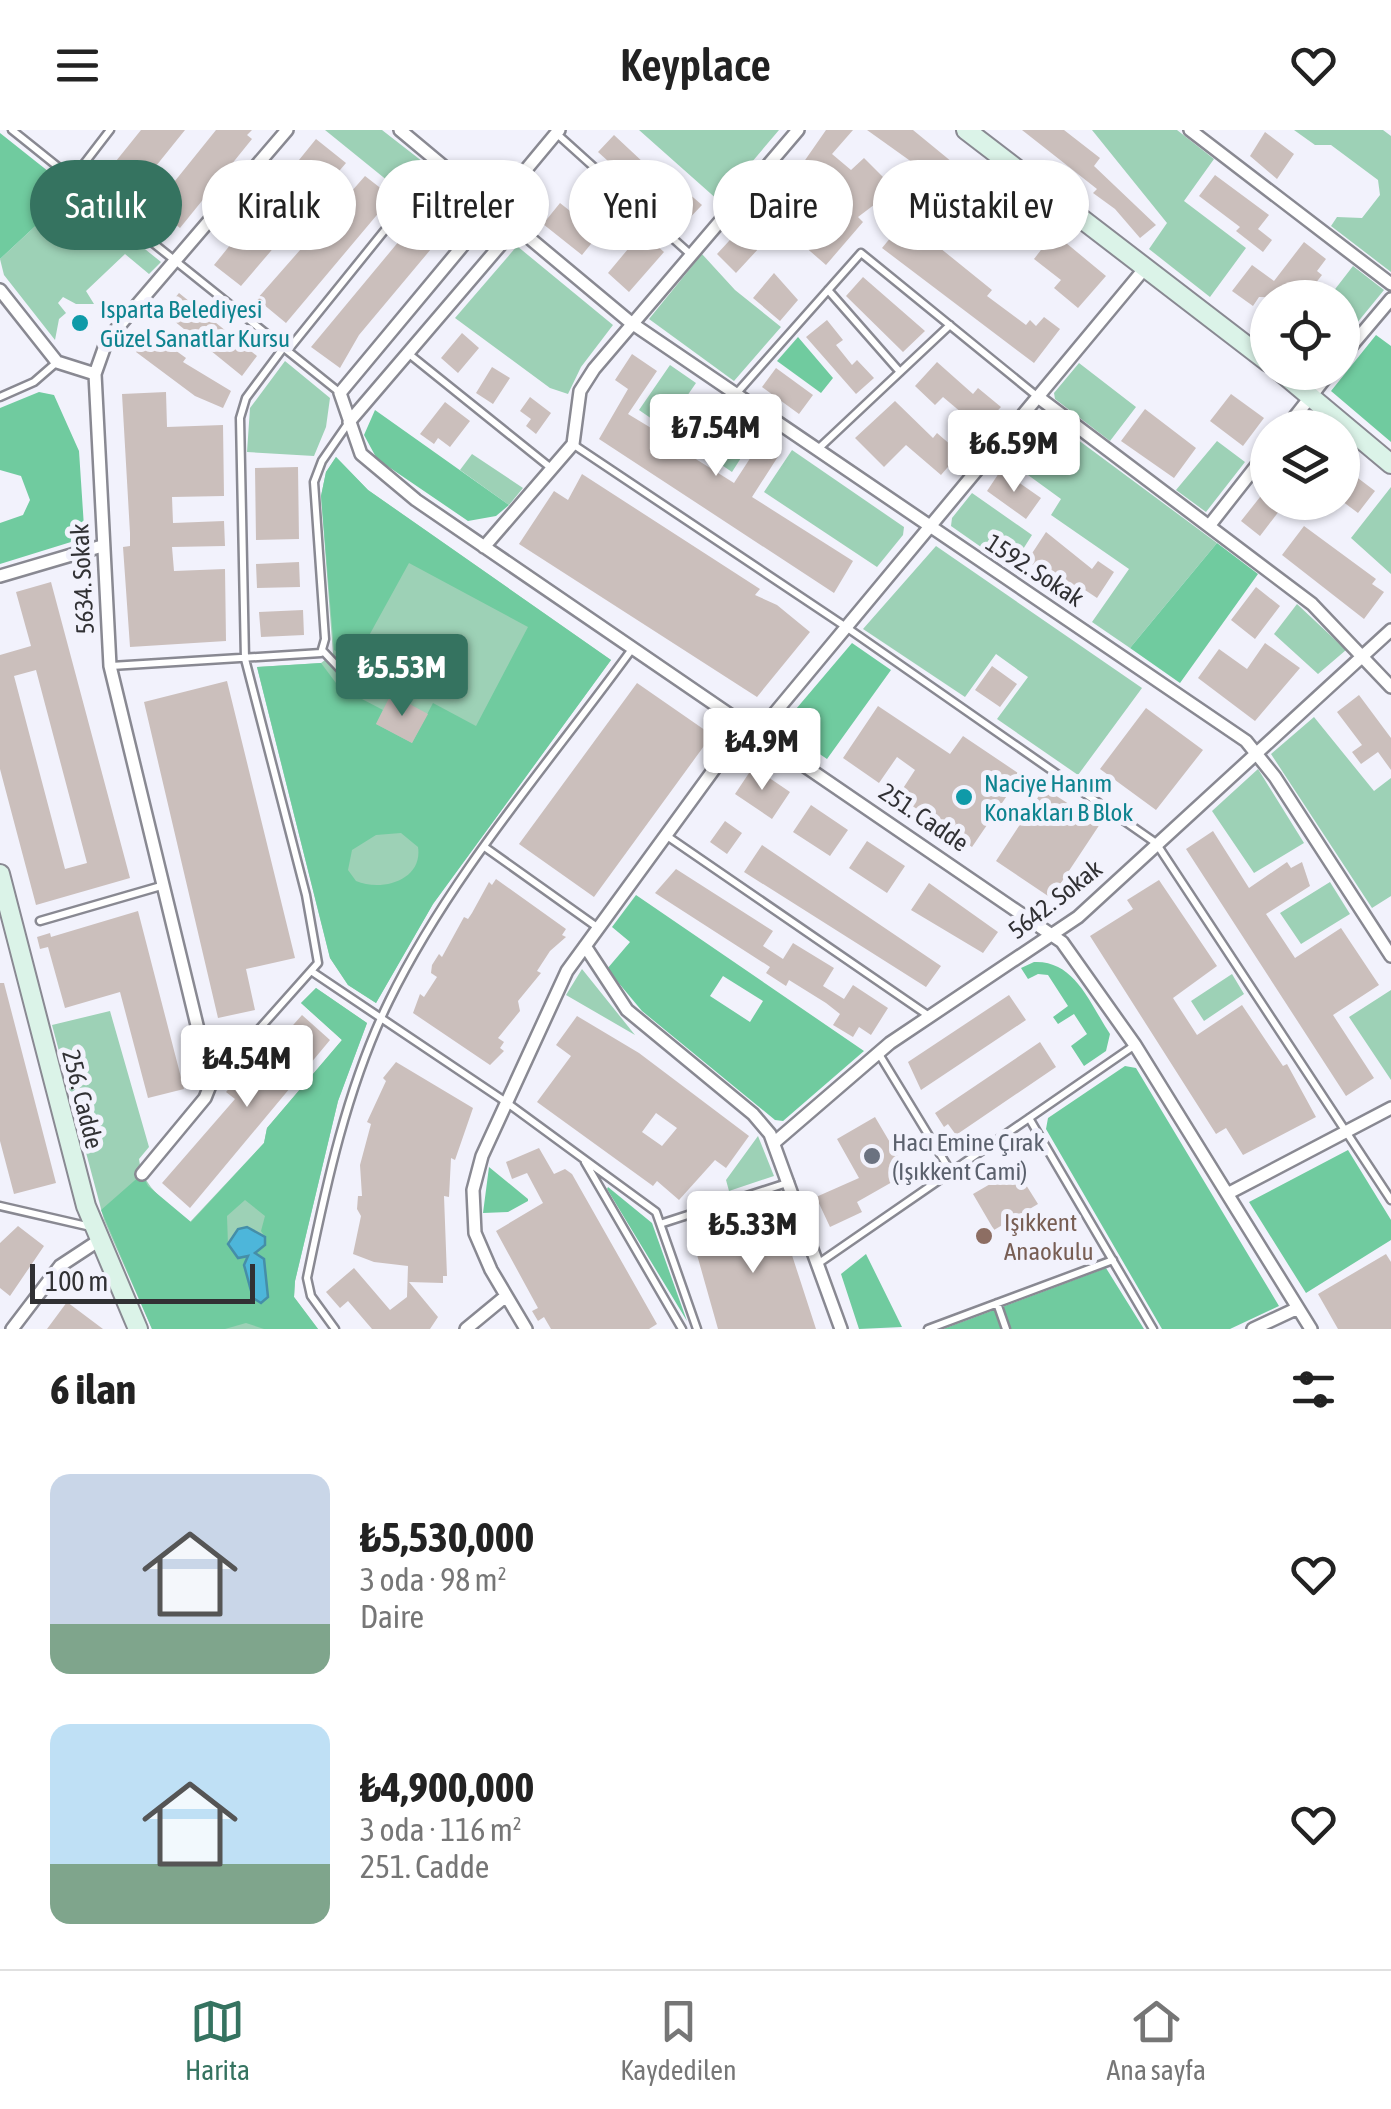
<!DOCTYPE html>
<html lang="tr">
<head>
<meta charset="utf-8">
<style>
  body { margin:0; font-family:"Asap Condensed",sans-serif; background:#f2f2f2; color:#222; height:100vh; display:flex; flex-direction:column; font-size:38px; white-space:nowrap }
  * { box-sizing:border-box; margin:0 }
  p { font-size:32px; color:#767676 }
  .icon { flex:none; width:55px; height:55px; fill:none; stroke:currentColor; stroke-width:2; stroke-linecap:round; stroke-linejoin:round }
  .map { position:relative; height:1199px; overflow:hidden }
  .panel { display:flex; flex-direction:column; background:#fff; flex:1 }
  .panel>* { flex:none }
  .hud { position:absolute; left:30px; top:30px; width:1332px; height:90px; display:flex; gap:20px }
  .buttons { position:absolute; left:1250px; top:150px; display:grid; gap:20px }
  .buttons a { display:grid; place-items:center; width:110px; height:110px; border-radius:50%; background:#fff; box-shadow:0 2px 8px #0004; font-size:50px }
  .scale { position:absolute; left:30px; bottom:25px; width:225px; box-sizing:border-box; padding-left:10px; border:5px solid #313134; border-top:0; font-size:28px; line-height:35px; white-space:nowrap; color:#313134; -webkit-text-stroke:8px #f2f2fc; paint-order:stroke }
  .price { position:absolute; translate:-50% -85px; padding:0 22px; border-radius:10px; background:#fff; color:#222; font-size:32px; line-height:65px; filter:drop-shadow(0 2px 5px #0008) }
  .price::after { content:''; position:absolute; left:50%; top:60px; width:30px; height:22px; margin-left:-15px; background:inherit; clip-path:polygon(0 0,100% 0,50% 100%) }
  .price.active { background:#357360; color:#fff }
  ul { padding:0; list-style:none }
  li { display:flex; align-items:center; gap:30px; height:250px; padding:0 50px }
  li span { display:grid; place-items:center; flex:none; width:280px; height:200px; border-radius:20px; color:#555 }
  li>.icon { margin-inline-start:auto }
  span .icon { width:120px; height:120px; fill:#fffc; stroke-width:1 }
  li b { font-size:42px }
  h2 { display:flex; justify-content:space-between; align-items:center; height:120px; padding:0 50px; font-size:42px }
  .chip { padding:0 35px; border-radius:45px; background:#fff; box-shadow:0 2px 8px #0004; font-size:35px; line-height:90px }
  .chip.active { background:#357360; color:#fff }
  header { display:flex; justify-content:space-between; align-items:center; height:130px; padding:0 50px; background:#fff; font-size:45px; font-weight:600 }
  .tab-bar { display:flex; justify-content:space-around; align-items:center; height:140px; border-top:2px solid #e0e0e0; background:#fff; font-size:28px; color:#767676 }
  .tab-bar a { display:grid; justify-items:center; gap:5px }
  .tab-bar .active { color:#357360 }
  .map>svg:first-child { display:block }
  .green { fill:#9dd1b6 }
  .forest { fill:#70cb9f; fill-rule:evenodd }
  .water { fill:#4db6da; stroke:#458ea8; stroke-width:2.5 }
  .building { fill:#cbbfbc; fill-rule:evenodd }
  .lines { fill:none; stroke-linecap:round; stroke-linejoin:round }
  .lane-casing { stroke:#898992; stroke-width:11 }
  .street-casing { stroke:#898992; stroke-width:16 }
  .secondary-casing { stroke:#898992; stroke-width:22 }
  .lane { stroke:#fff; stroke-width:6 }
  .street { stroke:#fff; stroke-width:11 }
  .secondary { stroke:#dbf3e8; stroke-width:18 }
  .culture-dot { fill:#0f9aa8; stroke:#f2f2fc; stroke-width:4 }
  .worship-dot { fill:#6b7280; stroke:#f2f2fc; stroke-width:4 }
  .education-dot { fill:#8d6e63; stroke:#f2f2fc; stroke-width:4 }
  .labels { text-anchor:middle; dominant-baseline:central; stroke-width:10; stroke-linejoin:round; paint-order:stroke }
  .culture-label { font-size:25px; fill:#0d838f; stroke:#f2f2fc; text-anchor:start }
  .street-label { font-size:25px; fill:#313134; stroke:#f2f2fc }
  .worship-label { font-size:25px; fill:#5b616d; stroke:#f2f2fc; text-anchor:start }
  .education-label { font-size:25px; fill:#785e54; stroke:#f2f2fc; text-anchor:start }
</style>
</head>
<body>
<header><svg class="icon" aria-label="menu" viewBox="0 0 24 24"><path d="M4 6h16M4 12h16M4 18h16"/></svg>Keyplace<svg class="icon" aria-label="heart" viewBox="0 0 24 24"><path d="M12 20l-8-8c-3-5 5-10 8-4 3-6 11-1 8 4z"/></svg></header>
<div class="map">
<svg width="1391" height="1199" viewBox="0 0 1391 1199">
  <rect width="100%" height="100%" fill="#f2f2fc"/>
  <!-- green -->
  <path class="green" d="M325 0H382L427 35 404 64Z
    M639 0H779L719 71Z
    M1092 0H1177L1214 29 1184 71 1246 118 1210 167 1149 119 1167 93Z
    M1294 0H1383L1391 6V142L1331 96 1337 87 1362 88 1380 65 1378 50 1331 15H1315Z
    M73 61 161 132 149 144 125 124 86 161 94 174H76L63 167 58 173 66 183 59 189 55 210 4 145 0 129Z
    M517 116 613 195 581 237 568 264 550 258 455 188Z
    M702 124 735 160 781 197 734 251 649 189Z
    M1353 136 1384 160 1343 210 1342 168 1329 167Z
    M285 231 330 268 326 297 314 326 247 322 250 278Z
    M1079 233 1136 277 1110 311 1055 269 1054 263Z
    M670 235 696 253 665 298 639 280Z
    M734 280 760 298 732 342 704 323Z
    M1039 281 1217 413 1130 518 1092 492 1129 439 1051 385 1061 369 1002 326Z
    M1217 311 1245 332 1206 382 1176 360Z
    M792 320 904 397 903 405 877 437 764 362Z
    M472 324 523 358 509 375 460 340Z
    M336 327 368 360 611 530 433 774 376 873 348 855 330 828 257 537 321 533 333 524 321 366 326 342Z
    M1391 357V444L1351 408Z
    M972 363 1032 405 1011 438 951 396 952 388Z
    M936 416 1142 558 1078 645 997 589 1028 547 996 524 965 567 863 499Z
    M1297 474 1346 520 1318 544 1274 504Z
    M1314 587 1374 661 1391 648V766L1372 778 1271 624Z
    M1258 639 1304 713 1254 743 1212 681Z
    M1330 752 1350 784 1301 814 1280 783Z
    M582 839 635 905 566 865Z
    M1232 844 1244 864 1204 891 1191 871Z
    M316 858 367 893 338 971 295 1151 294 1167 318 1199H152L104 1090 52 895 110 881 149 1017 139 1029C142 1058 169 1074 190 1092L264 1013 267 998 342 910 301 873Z
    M1391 860V950L1349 887Z
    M758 1006 774 1046 729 1061 726 1050Z"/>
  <!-- forest -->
  <path class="forest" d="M0 3 73 61 0 129Z
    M1376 205 1391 216V312L1331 261Z
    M798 207 833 248 821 263 777 231Z
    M39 262 54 265 79 321 84 397 71 412 0 434V393L23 385 30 370 21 346 0 340V278Z
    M375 280 509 375 496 386 468 391 377 329 364 305Z
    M336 327 368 360 611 530 433 774 376 873 348 855 330 828 257 537 321 533 339 557 383 580 376 594 412 613 433 573 476 596 528 497 409 433 355 531 334 520 321 366 326 342ZM401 703 418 717C423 750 382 762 356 751L348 740 352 720 376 705Z
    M1217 413 1258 444 1180 553 1130 518Z
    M852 513 891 540 827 629 787 602 785 592Z
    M636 765 864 921 783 991 775 990 642 881 607 839 630 812 612 797ZM723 846 763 871 750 892 710 866Z
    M1034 832C1075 830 1090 874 1110 904L1106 921 1084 936 1071 916 1087 904 1074 884 1058 894 1053 887 1068 876 1048 845 1038 844 1028 849 1021 838Z
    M316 858 367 893 338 971 295 1151 294 1167 318 1199H264L246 1193 225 1199H152L101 1080 142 1044 148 1056 191 1092 264 1013 267 998 342 910 301 873ZM245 1070 265 1086 261 1101 265 1107 255 1123 264 1129 268 1167 259 1173 244 1135 247 1126 228 1115 227 1086Z
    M1125 936 1136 938 1279 1176 1230 1199H1162L1046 999 1048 988Z
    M1348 1020 1391 1090V1110L1306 1163 1249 1072Z
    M489 1037 528 1069V1071L508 1082 483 1083Z
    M608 1057 652 1093 687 1191 607 1059Z
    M866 1124 902 1197 859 1199 841 1144Z
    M1106 1138 1144 1199H943Z"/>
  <!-- water -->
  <path class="water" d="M247 1097 265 1107V1115L255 1123 264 1129 268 1167 261 1173 253 1168 244 1135 248 1126 238 1128 228 1114 238 1099Z"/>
  <!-- building -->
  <path class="building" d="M141 0H185L135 62 108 41Z
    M216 0H252L247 5 252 9 180 98 154 77Z
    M826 0H853L832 24 851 40 864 28 895 59 858 87 863 92 826 135 803 115 828 86 782 51 789 42 794 46Z
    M867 0H913L991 64 995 60 1014 82 984 109 916 35Z
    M1022 0H1064L1100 28 1094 36 1156 95 1140 108 1115 79 1093 63 1097 59Z
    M1265 2 1294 24 1277 49 1250 26Z
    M614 5 660 48 665 43 702 75 681 97 598 22Z
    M316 9 346 33 241 156 214 135Z
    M1215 45 1269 85 1258 99 1272 110 1263 122 1236 101 1240 97 1199 66Z
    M365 46 392 67 286 193 257 169Z
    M439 63 462 82 359 205 340 238 311 217Z
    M560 73 599 104 582 125 543 94Z
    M764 73 784 91 736 143 717 124Z
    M915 78 949 106 940 118 992 160 987 166 1026 195 1030 190 1036 196 1044 187 1060 199 1034 233 882 118Z
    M631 93 664 122 629 162 608 143 628 119 617 109Z
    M1054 103 1106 146 1078 178 1054 158 1061 150 1034 129Z
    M1304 112 1326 129 1317 141 1322 145 1304 168 1259 167 1253 176 1232 161 1252 135 1274 151Z
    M774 143 798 170 780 191 753 168Z
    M863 147 925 201 903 222 846 166Z
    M179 163 257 226 242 246 163 182Z
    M827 190 843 210 836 215 852 235 857 230 874 248 856 264 806 207Z
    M150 202 186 228 183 232 231 261 223 278 195 266 136 222Z
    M462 203 479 218 458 243 441 228Z
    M632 224 657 241 628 284 666 307 697 264 723 283 691 326 734 353 760 313 779 325 752 367 853 431 834 463 599 309 628 259 615 250Z
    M937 232 973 264 978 258 1001 277 981 299 943 267 935 275 915 256Z
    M492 237 510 248 493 274 476 263Z
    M776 238 813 265 799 284 762 257Z
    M166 262 167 297 223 295 224 366 172 367 173 393 224 391 225 416 172 417 174 441 225 439 226 511 130 517 123 417 130 416V403L122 264Z
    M1231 264 1264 288 1243 316 1210 291Z
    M530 267 551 283 536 304 526 296 531 289 520 281Z
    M895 271 933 308 937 303 960 323 941 345 906 315 884 337 855 308Z
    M445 272 470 291 450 317 438 308 434 314 420 304Z
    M1145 279 1196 318 1174 348 1121 311Z
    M1342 336 1375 361 1358 383 1342 371Z
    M298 337 299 409 256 410 255 338Z
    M1001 340 1041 368 1026 389 987 361Z
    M582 344 760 459 755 465 777 475 810 502 757 567 519 414 554 361 568 370Z
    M1268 357V372H1286L1260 406 1241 391Z
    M1304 396 1376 449 1372 454 1384 462 1364 489 1282 425Z
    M1046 402 1092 439 1098 431 1114 442 1097 468 1085 460 1080 467 1027 431Z
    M299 432 300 457 257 458 256 434Z
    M51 452 130 748 36 775 0 639V525L31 516 16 462ZM36 540 87 733 65 739 14 546Z
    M1256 457 1280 476 1255 509 1231 490Z
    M303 480 304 505 261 507 259 482Z
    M1265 513 1300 538 1255 591 1198 548 1219 519 1247 539Z
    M992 536 1017 554 1000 577 975 560Z
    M227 551 295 828 246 839 255 880 218 888 144 572Z
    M637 553 712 605 594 767 519 714Z
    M391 564 428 584 412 613 376 594Z
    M1359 565 1391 608V640L1378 622 1361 634 1352 622 1362 615 1337 582Z
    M878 576 950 624 963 606 1021 645 972 717 898 666 915 640 897 627 879 653 843 628Z
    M1146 578 1203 620 1156 680 1100 639Z
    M753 637 790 662 772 689 735 664Z
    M1044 658 1100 694 1051 768 996 731Z
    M811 675 848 700 830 726 793 702Z
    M725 691 742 703 727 724 710 712Z
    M1213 701 1249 758 1287 732 1291 738 1302 732 1310 756 1266 784 1295 828 1341 798 1379 855 1333 885 1374 948 1346 966 1186 719Z
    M867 711 905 736 887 763 849 738Z
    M762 715 941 836 926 857 744 742Z
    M676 739 773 801 763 816 783 829 793 813 834 838 823 856 844 869 853 855 888 878 871 905 859 897 853 907 833 895 840 884 826 873 789 850 786 856 766 843 770 837 655 763Z
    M496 749 566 799 562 805 566 807 550 821 537 841 541 843 518 871 520 881 498 908 504 912 500 918 504 921 490 935 413 883 420 864 424 867 437 847 431 843 432 835 439 824 442 827 464 787 468 789 472 783 489 752 492 755Z
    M1159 750 1217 836 1173 868 1197 905 1242 875 1283 936 1287 934 1316 987 1243 1025 1226 998 1216 1004 1090 806 1133 779 1127 770Z
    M929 753 998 802 983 823 911 780Z
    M138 781 184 959 148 968 120 862 65 878 48 817 40 819 37 807 50 803 51 807Z
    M0 853H4L56 1053 14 1064 0 1011Z
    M1009 865 1026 890 921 960 908 932Z
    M302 885 330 910 190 1078 162 1053 235 969 226 962 234 953 238 957Z
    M577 886 639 923 749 1006 726 1038 715 1030 679 1070 657 1051 653 1056 537 972 571 926 556 915ZM656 983 677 998 662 1016 642 1002Z
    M1040 912 1056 937 956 1005 948 994 944 997 935 983Z
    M396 932 473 978 455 1030 451 1028 449 1067 444 1066 447 1146H443V1153L409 1152 438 1187 430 1199H372L348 1171 340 1178 326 1162 354 1138 390 1180 407 1167 408 1136 374 1132 353 1124 361 1086 357 1079 358 1066H362L360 1035 371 994 367 992 386 951 383 948Z
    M875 987 908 1043 857 1072 862 1082 830 1097 816 1067 859 1048 837 1009Z
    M539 1018 554 1044 565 1039 572 1044 657 1194 649 1199H551L544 1187 538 1191 532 1181 538 1178 496 1101 543 1073 527 1043 512 1049 506 1032Z
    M1016 1039 1038 1074 994 1100 973 1064Z
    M777 1079 816 1199H718L692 1107Z
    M18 1096 44 1116 10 1166 0 1158V1113Z
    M1386 1124 1391 1132V1199H1338L1318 1164Z
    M67 1172 103 1199H47Z"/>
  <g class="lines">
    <!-- lane casing -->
    <g class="lane-casing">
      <path id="lane" d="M12 0 339 262
        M556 3 689 123
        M73 48 110 0
        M828 160 900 242
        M288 220 439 33
        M409 224 551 338
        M735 265 861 123 1038 267
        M0 267 34 252 57 232
        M574 315 846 497 1156 713 1391 1070
        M817 320 950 195
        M322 520 340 539 379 562
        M111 536 321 523 325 509 314 352 322 331 349 292
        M667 706 929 886
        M486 718 597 797
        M40 791 161 756
        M314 843 506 972 656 1082 697 1199
        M879 924 951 1042
        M212 952 318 833 306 765 245 529 240 288 246 268 284 217
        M1029 988 1153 1199
        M585 1032 682 1199
        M0 1076 91 1097
        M663 1093 790 1052
        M819 1133 1135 915
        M997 1173 1006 1199
        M335 1199 311 1166 307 1148C326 1055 347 957 389 871 451 744 550 632 632 519
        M928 1199 1113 1130"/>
    </g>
    <!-- street casing -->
    <g class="street-casing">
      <path id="street" d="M400 0 630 192 1246 611 1275 647 1391 826
        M559 0 340 263 361 324 416 370 1062 812 1135 915 1311 1199
        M1190 0 1391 154
        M0 160 57 232 95 244
        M1342 227 1391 169
        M1038 267 1312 474 1391 557
        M349 292 509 105 522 53
        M1286 298 1330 242
        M1209 396 1268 321
        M484 417 573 314 580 261 594 239 798 0
        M0 446 102 416
        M759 602 1145 138
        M585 816 627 880 753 984 770 1004 841 1199
        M775 1012 890 913 1078 787 1391 500
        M142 1044 205 968 211 953 110 536 95 244 107 210 287 0
        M1229 1063 1391 978
        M12 1199 60 1136 98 1111
        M466 1199 506 1166
        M526 1199 491 1140 475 1103 473 1060 482 1026 567 841 747 594
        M1253 1199 1298 1178"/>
    </g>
    <!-- secondary casing -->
    <g class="secondary-casing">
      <path id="secondary" d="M966 0 1268 232
        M1281 242 1391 334
        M0 744 86 1076 138 1199"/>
    </g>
    <!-- lane -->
    <use href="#lane" class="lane"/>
    <!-- street -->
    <use href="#street" class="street"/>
    <!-- secondary -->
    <use href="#secondary" class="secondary"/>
  </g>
  <!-- markers -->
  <g class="culture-dot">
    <circle cx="80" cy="193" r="10"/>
    <circle cx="964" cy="667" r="10"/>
  </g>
  <circle class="worship-dot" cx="872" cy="1026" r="10"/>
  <circle class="education-dot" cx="984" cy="1106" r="10"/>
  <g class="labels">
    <!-- culture labels -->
    <g class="culture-label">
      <text x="100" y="179">Isparta Belediyesi<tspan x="100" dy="29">Güzel Sanatlar Kursu</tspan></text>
      <text x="984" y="653">Naciye Hanım<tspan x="984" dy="29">Konakları B Blok</tspan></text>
    </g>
    <!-- street labels -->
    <g class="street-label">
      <text transform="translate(1035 440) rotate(33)">1592. Sokak</text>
      <text transform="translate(82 449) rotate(-93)">5634. Sokak</text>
      <text transform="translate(924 687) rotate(34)">251. Cadde</text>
      <text transform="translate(1055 769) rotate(-38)">5642. Sokak</text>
      <text transform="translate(83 969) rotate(76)">256. Cadde</text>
    </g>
    <!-- worship labels -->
    <g class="worship-label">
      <text x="892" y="1012">Hacı Emine Çırak<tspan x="892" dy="29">(Işıkkent Cami)</tspan></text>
    </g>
    <!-- education labels -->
    <g class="education-label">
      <text x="1004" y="1092">Işıkkent<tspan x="1004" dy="29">Anaokulu</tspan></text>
    </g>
  </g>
</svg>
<div class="buttons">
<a><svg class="icon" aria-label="locate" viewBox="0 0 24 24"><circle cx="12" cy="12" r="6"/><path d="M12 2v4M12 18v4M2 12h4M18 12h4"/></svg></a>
<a><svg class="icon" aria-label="layers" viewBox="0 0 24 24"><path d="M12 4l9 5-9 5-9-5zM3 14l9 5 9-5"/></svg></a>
</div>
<div class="scale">100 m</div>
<b class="price" style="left:716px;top:349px">₺7.54M</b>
<b class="price" style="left:1014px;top:365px">₺6.59M</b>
<b class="price active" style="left:402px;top:589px">₺5.53M</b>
<b class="price" style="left:762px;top:663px">₺4.9M</b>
<b class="price" style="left:247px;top:980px">₺4.54M</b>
<b class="price" style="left:753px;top:1146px">₺5.33M</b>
<div class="hud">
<a class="chip active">Satılık</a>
<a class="chip">Kiralık</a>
<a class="chip">Filtreler</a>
<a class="chip">Yeni</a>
<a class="chip">Daire</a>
<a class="chip">Müstakil ev</a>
</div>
</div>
<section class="panel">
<h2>6 ilan<svg class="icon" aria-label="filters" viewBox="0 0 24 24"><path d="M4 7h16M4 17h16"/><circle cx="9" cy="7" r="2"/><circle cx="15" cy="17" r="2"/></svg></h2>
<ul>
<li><span style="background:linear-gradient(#c9d6e8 75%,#7fa58c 0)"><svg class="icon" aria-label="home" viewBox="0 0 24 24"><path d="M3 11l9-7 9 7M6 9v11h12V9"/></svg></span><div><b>₺5,530,000</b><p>3 oda · 98 m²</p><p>Daire</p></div><svg class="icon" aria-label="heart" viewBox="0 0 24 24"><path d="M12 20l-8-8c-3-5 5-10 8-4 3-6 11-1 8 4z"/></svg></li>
<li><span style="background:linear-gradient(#bfe0f5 70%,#7fa58c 0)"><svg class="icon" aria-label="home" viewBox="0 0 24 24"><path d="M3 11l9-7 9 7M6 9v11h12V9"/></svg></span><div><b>₺4,900,000</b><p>3 oda · 116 m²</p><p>251. Cadde</p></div><svg class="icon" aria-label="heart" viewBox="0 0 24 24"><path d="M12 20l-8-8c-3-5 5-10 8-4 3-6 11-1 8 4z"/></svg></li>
</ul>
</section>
<nav class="tab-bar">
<a class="active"><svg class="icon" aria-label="map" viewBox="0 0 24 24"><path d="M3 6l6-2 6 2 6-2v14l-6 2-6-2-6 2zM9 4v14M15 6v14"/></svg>Harita</a>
<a><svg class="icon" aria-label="saved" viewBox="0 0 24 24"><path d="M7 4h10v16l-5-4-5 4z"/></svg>Kaydedilen</a>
<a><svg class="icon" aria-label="home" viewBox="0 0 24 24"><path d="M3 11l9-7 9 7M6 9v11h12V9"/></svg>Ana sayfa</a>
</nav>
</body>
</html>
